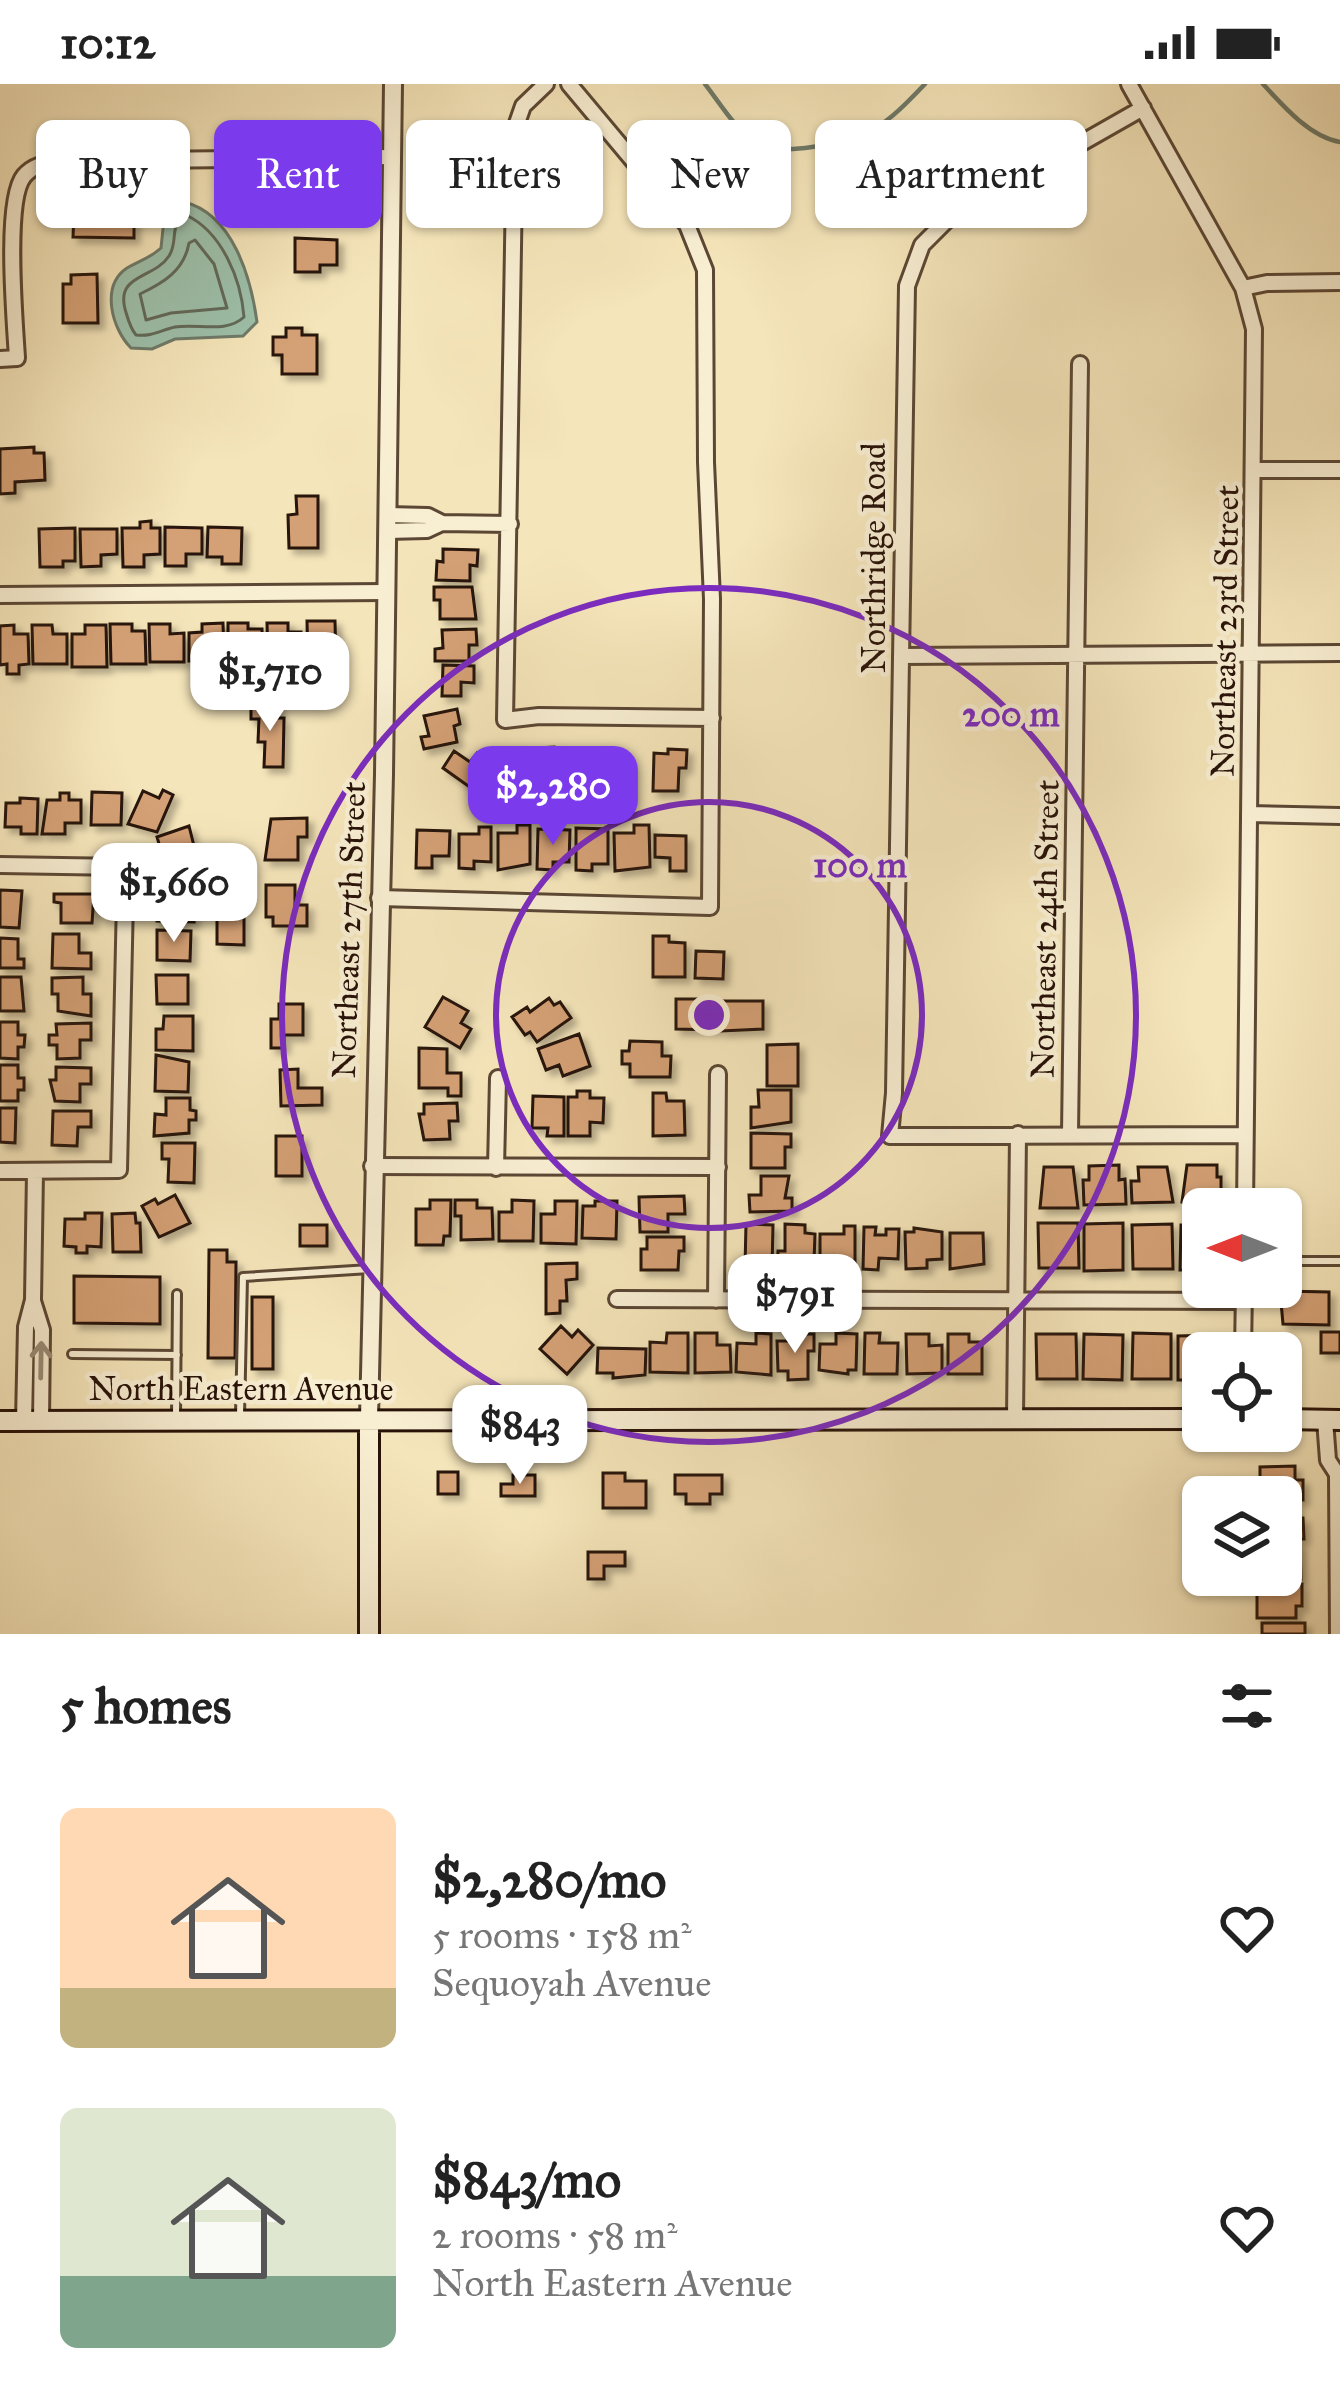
<!DOCTYPE html>
<html lang="en">
<head>
<meta charset="utf-8">
<style>
  body { margin:0; font-family:"IM FELL Great Primer",serif; background:#f2f2f2; color:#222; height:100vh; display:flex; flex-direction:column; font-size:45px; white-space:nowrap }
  * { box-sizing:border-box; margin:0 }
  p { font-size:39px; color:#767676 }
  .icon { flex:none; width:66px; height:66px; fill:none; stroke:currentColor; stroke-width:2; stroke-linecap:round; stroke-linejoin:round }
  .map { position:relative; height:1550px; overflow:hidden }
  .details { display:flex; flex-direction:column; background:#fff; flex:1 }
  .details>* { flex:none }
  .hud { position:absolute; left:36px; top:36px; width:1269px; height:108px; display:flex; gap:24px }
  .needle { width:78px; rotate:270deg }
  .controls { position:absolute; left:1182px; top:1104px; display:grid; gap:24px }
  .controls a { display:grid; place-items:center; width:120px; height:120px; border-radius:18px; background:#fff; box-shadow:0 3px 9px #0004; font-size:60px }
  .price { position:absolute; translate:-50% -102px; padding:0 27px; border-radius:24px; background:#fff; color:#222; font-size:39px; line-height:78px; filter:drop-shadow(0 3px 6px #0008) }
  .price::after { content:''; position:absolute; left:50%; top:72px; width:36px; height:27px; margin-left:-18px; background:inherit; clip-path:polygon(0 0,100% 0,50% 100%) }
  .price.selected { background:#7c3aed; color:#fff }
  ul { padding:0; list-style:none }
  li { display:flex; align-items:center; gap:36px; height:300px; padding:0 60px }
  li span { display:grid; place-items:center; flex:none; width:336px; height:240px; border-radius:18px; color:#555 }
  li>.icon { margin-inline-start:auto }
  span .icon { width:144px; height:144px; fill:#fffc; stroke-width:1 }
  li b { font-size:51px }
  h2 { display:flex; justify-content:space-between; align-items:center; height:144px; padding:0 60px; font-size:51px }
  .tag { padding:0 42px; border-radius:18px; background:#fff; box-shadow:0 3px 9px #0004; font-size:42px; line-height:108px }
  .tag.selected { background:#7c3aed; color:#fff }
  .status { display:flex; justify-content:space-between; align-items:center; height:84px; padding:0 60px; background:#fff; direction:ltr }
  .status svg { height:33px; fill:currentColor }
  .map>svg:first-child { display:block }
  .water { fill:#9dc0aa; stroke:#6e7a69; stroke-width:3 }
  .lines { fill:none; stroke-linecap:round; stroke-linejoin:round }
  .shore { stroke:#626959; stroke-width:3 }
  .stream { stroke:#6e7a69; stroke-width:4.5 }
  .building { fill:#d4a074; stroke:#281208; stroke-width:3; filter:url(#shadow) }
  .service-casing { stroke:#5b4734; stroke-width:12 }
  .minor-casing { stroke:#5b4734; stroke-width:20 }
  .tertiary-casing { stroke:#5b4734; stroke-width:22 }
  .secondary-casing { stroke:#281208; stroke-width:24 }
  .service { stroke:#f8eed2; stroke-width:6 }
  .minor { stroke:#f8eed2; stroke-width:14 }
  .tertiary { stroke:#f8eed2; stroke-width:16 }
  .secondary { stroke:#f8eed2; stroke-width:18 }
  .oneway { stroke:#9a8b77 }
  .ring { fill:none; stroke:#7b2cbf; stroke-width:6 }
  .labels { text-anchor:middle; dominant-baseline:central; stroke-width:9; stroke-linejoin:round; paint-order:stroke }
  .street-label { font-size:33px; fill:#281208; stroke:#f8eed2 }
  .centre { fill:#7b2cbf; stroke:#f8eed2; stroke-width:6 }
  .ring-label { font-size:36px; text-anchor:middle; font-weight:bold; fill:#7b2cbf; stroke:#f8eed2; stroke-width:9; stroke-linejoin:round; paint-order:stroke }
</style>
</head>
<body>
<div class="status"><b>10:12</b><svg viewBox="0 0 49 12"><path d="M0 12V9h3v3zM5 12V6h3v6zM10 12V3h3v9zM15 12V0h3v12zM26 1h20v11H26zM47 4h2v5h-2z"/></svg></div>
<div class="map">
<svg width="1340" height="1550" viewBox="0 0 1340 1550">
  <defs>
    <filter id="shadow"><feDropShadow dx="5.5" dy="5.5" stdDeviation="3" flood-color="#0004"/></filter>
  </defs>
  <rect width="100%" height="100%" fill="#f5e5ba"/>
  <filter id="stains"><feTurbulence type="fractalNoise" baseFrequency=".00167" numOctaves="4"/><feColorMatrix values="0 0 0 0 .2 0 0 0 0 .09 0 0 0 0 .02 0 0 0 .5 -.17"/></filter>
  <radialGradient id="worn" r=".72"><stop offset=".6" stop-color="#630" stop-opacity="0"/><stop offset="1" stop-color="#630" stop-opacity=".3"/></radialGradient>
  <!-- water -->
  <path class="water" d="M184 118C233 130 251 194 257 238L243 252 175 255 152 265 131 264C112 245 100 202 127 184 140 176 149 175 161 164L164 135 175 119Z"/>
  <g class="lines">
    <!-- shore -->
    <path class="shore" d="M186 131C222 148 241 195 244 233 226 250 198 239 175 243 161 246 152 253 136 251 130 244 128 235 125 225 116 190 154 195 169 172 179 157 168 141 186 131Z
      M195 156 214 180 227 224 171 229 146 236 140 210C163 199 184 187 189 159Z"/>
    <!-- stream -->
    <path class="stream" d="M705 0C720 19 735 46 756 57 775 67 791 66 812 63 870 55 885 42 925 0
      M1263 0C1283 22 1310 53 1340 58"/>
  </g>
  <!-- building -->
  <path class="building" d="M110 110 134 111V154L73 153 74 129H98L99 115H110Z
    M295 154 337 156V181H320V188H295Z
    M97 190 98 239H63V200H71V191Z
    M286 244H302V251H317V290H282V271H273V253H286Z
    M34 363V369H44L45 396 15 398V409L0 410V365Z
    M296 412H318V464H289L288 431 297 430Z
    M151 437V444H160V470L144 471V483H123L122 444H140V438Z
    M165 443 202 444V470H186V482H165Z
    M208 443 242 444 241 480H222V473H207Z
    M75 444V477H63V483H40L39 445Z
    M80 445H117V470L101 471V482L81 483Z
    M443 465 478 466 477 482 470 481V497L436 496 437 477 443 478Z
    M434 503H472L476 535H440V516H434Z
    M307 537H335L336 583 308 584Z
    M223 539 224 577H189V549L202 548V540Z
    M228 539H248V545H262L263 576 228 577Z
    M267 539H288V548H301L302 576H268Z
    M110 540H132V547H145L146 580H111Z
    M149 540H170V550L184 549V578H150Z
    M14 541V550H28L29 580 19 581V590H7V580L0 581V542Z
    M32 541H52L53 550H67V580H33Z
    M85 541H106L107 583H72V550H85Z
    M476 545 477 561H469V577H435V565L443 564 442 546Z
    M443 581 474 582V599L461 598V612H442Z
    M251 621H277V634H284L283 683H264L265 658H258L259 635H251Z
    M457 625 460 640 454 642 457 658 424 665 421 653 429 652 424 632Z
    M554 663 555 673 570 672 571 707 557 708V700H538V664Z
    M577 664 609 669V707L596 706V700L577 699Z
    M668 665 687 666 686 684H679L678 707H653L654 669 668 670Z
    M454 667 470 678 477 669 489 678 471 704 443 684Z
    M515 679H531V712H496L497 684H515Z
    M163 706 173 711 157 748 128 740 143 707 159 714Z
    M92 708 122 709 121 741H91Z
    M60 709H69V716H81V739H65V750H42L47 716H60Z
    M20 714 38 715 37 750H21V743H5L6 719H20Z
    M307 734V753H298V776H265L271 735Z
    M517 741H530V780L498 786V749H517Z
    M634 741H649L650 783 615 787 614 749H634Z
    M189 742 197 774 175 782 170 767 162 770 157 753Z
    M479 743H491V778L474 777V785L459 784V750H479Z
    M576 744 608 745V780H592V787L576 786Z
    M538 745 570 746 569 778H553V786L537 785Z
    M417 746 450 747 449 772H432V784H416Z
    M655 751 686 752V787H670V774L655 773Z
    M266 801H295V821H307V842H273V833H266Z
    M166 803H190L194 838 157 837V822L166 823Z
    M0 806 22 807 19 844 0 843Z
    M54 810H94L92 839H61V819L54 818Z
    M217 833 244 834V861L217 860Z
    M157 846 191 847 190 877 157 876Z
    M53 850H79V869H91V885L52 884Z
    M653 852H669V858L685 859V893H653Z
    M0 854 18 855V875H24V884H0Z
    M696 867 724 868 723 895 695 894Z
    M156 891H188V920H157Z
    M0 893H21L24 927H0Z
    M83 893V910H91V932L58 927V910H52V894Z
    M443 913 468 927 461 939 471 945 460 964 425 943Z
    M549 914 554 921 560 918 571 934 537 958 530 948 525 951 512 933 527 923 530 928Z
    M676 915H718L717 946 676 945Z
    M722 917H763V945L721 947Z
    M279 920H303V951H284V964H271V935H279Z
    M164 932H193V967L156 966V945H163Z
    M0 938H18V951H25L24 963H18V975L0 974Z
    M91 939V956H80V974L57 975V961H49V951H57L56 940Z
    M579 950 590 982 563 992 559 981 546 986 538 965Z
    M630 957 662 958V972H671L670 993H630V980H622V967H629Z
    M798 960V1002H767V961Z
    M419 964 447 965V989H461V1012H448V1004H419Z
    M156 971 189 978 188 1008 155 1007Z
    M0 981H18V994H24V1006H18V1017H0Z
    M56 983 91 984V1000H80V1018L55 1017 50 996H56Z
    M298 985V1004H322V1021L281 1022 280 986Z
    M758 1006H791V1038L751 1044V1023H759Z
    M577 1007H590V1014H604L603 1039 590 1038V1052H568V1013H577Z
    M653 1009H666L667 1017H684L685 1051 653 1052Z
    M533 1012 564 1013V1052H547L548 1044H532Z
    M166 1014H190V1026L196 1027V1036H189V1049L154 1052 155 1030 166 1031Z
    M457 1019 458 1037H449L450 1055 424 1056 419 1030H424V1020Z
    M0 1024H16L15 1059 0 1058Z
    M53 1027H91V1043H78L77 1062 52 1061Z
    M751 1049 791 1050V1063H785V1084H751Z
    M276 1052H302V1092H276Z
    M162 1059H195L194 1099 168 1098 169 1075H162Z
    M1119 1081V1096L1125 1095 1126 1120 1084 1121 1083 1096H1089V1082Z
    M1187 1081H1217V1093H1221V1119L1182 1118Z
    M1044 1083H1073L1078 1124H1040Z
    M1138 1083H1167L1173 1118 1132 1119 1131 1097H1139Z
    M761 1092H789L785 1114H792V1127L750 1128 749 1111H761Z
    M175 1111 190 1139 159 1153 142 1122 155 1115 158 1120Z
    M684 1112 685 1130H668V1148H640L639 1113Z
    M430 1116H451L450 1152H444L443 1161H416V1125H430Z
    M455 1116H477V1124H492L493 1155 461 1156V1132H455Z
    M512 1116 534 1117 533 1157H499V1128H512Z
    M555 1117H577L576 1160 541 1159V1130H555Z
    M595 1117H617L616 1155 582 1154 583 1122H595Z
    M85 1129H102L101 1163 87 1162V1169H76V1163L64 1162 65 1135H85Z
    M135 1129 136 1139H140L141 1168H113L112 1130Z
    M1038 1139H1078L1079 1184H1039Z
    M1123 1139V1186L1084 1187V1140Z
    M746 1140 773 1141 772 1184H745Z
    M785 1140 805 1141V1149L815 1150 814 1177H801V1185L777 1184 778 1167H785Z
    M1172 1140 1173 1185H1133L1132 1141Z
    M300 1141H327V1162H300Z
    M1181 1141H1203V1186H1180Z
    M844 1142H855V1184H832V1178H820V1150H844Z
    M864 1143H876L875 1151H886V1145H899L898 1175 879 1174 878 1186 863 1185Z
    M914 1144 942 1148V1175L927 1176V1184L906 1185 905 1148H914Z
    M950 1149H983L984 1180 950 1185Z
    M647 1153H684V1167H679L678 1186H641V1165H647Z
    M209 1166H227V1178H236L235 1274H208Z
    M577 1179V1195L566 1196 567 1217H560V1229L546 1230V1180Z
    M74 1192 160 1193V1240L74 1239Z
    M1280 1207 1329 1208V1241L1283 1240Z
    M252 1213H273V1285H252Z
    M561 1242 572 1253 578 1246 593 1261 567 1290 540 1265Z
    M1321 1248H1340V1269H1321Z
    M667 1249H688V1289L650 1288V1258L666 1259Z
    M695 1249H717V1261H730L731 1288 695 1289Z
    M756 1249 771 1250V1291L736 1288 737 1259 756 1260Z
    M836 1249 857 1250 856 1286H848V1290L819 1286 820 1260H836Z
    M865 1249H880L879 1259H898L897 1290H864Z
    M1133 1249 1171 1250V1295H1132Z
    M792 1250H814V1267H808V1295L788 1296V1287H778L777 1257H792Z
    M906 1250H929V1262L942 1261V1289L907 1290Z
    M948 1250H969V1258H982V1290H948Z
    M1036 1250H1076L1077 1295H1037Z
    M1084 1250 1123 1251 1122 1296 1083 1295Z
    M1217 1251V1269H1203V1296H1178V1252Z
    M598 1264 646 1265 645 1291 613 1294V1289H597Z
    M1295 1382V1396H1303V1416L1260 1413V1383Z
    M438 1388H458V1410H438Z
    M603 1389H625V1397H646V1424H603Z
    M513 1391H535V1412H501V1400H513Z
    M675 1391H722V1410H710V1420H686V1410H675Z
    M1281 1421H1295V1434H1303L1304 1455H1281Z
    M1281 1460H1300L1301 1495H1260V1491H1281Z
    M588 1468H625V1482H604V1495H588Z
    M1257 1500H1302V1522H1296V1534H1257Z
    M1262 1539H1305V1550H1262Z"/>
  <g class="lines">
    <!-- service casing -->
    <g class="service-casing">
      <path id="service" d="M1281 1177H1340
        M72 1270 177 1271
        M176 1332 177 1210
        M240 1332 243 1193 370 1185"/>
    </g>
    <!-- minor casing -->
    <g class="minor-casing">
      <path id="minor" d="M546 0 523 22 515 45 505 636 539 632 712 634
        M1129 0 1243 204 1254 245 1245 1125
        M1143 24 948 135 922 161 907 202 894 1009 890 1052 1245 1051
        M1243 204 1267 199 1340 198
        M0 275 17 274C15 239 4 116 24 92 33 81 47 79 59 77L392 73
        M1254 386H1340
        M387 431 428 432 442 439 510 440
        M387 447 427 446 442 439
        M0 511 386 508
        M901 572 1340 569
        M1249 730 1340 732
        M0 781 123 783 125 815 119 1086 0 1087
        M379 814 710 823 712 515 706 378 705 186 687 141 569 0
        M1070 1050 1080 280
        M372 1082 718 1083
        M496 1084 498 994
        M617 1215 1244 1217
        M716 1216 718 990
        M33 1217 42 1246 41 1337
        M1243 1269 1244 1203
        M1015 1334 1018 1050
        M1325 1336 1328 1376 1337 1390 1338 1550
        M24 1337 26 1243 33 1216 35 1088"/>
    </g>
    <!-- tertiary casing -->
    <g class="tertiary-casing">
      <path id="tertiary" d="M369 1334 384 690 393 0"/>
    </g>
    <!-- secondary casing -->
    <g class="secondary-casing">
      <path id="secondary" d="M369 1334V1550
        M1281 1335 1340 1336
        M0 1337 1203 1335"/>
    </g>
    <!-- service -->
    <use href="#service" class="service"/>
    <!-- minor -->
    <use href="#minor" class="minor"/>
    <!-- tertiary -->
    <use href="#tertiary" class="tertiary"/>
    <!-- secondary -->
    <use href="#secondary" class="secondary"/>
  </g>
  <!-- one-way arrows -->
  <defs><path id="oneway-shaft" d="M-6 0H5M1.5-3L5.5 0L1.5 3" fill="none" stroke-width="1.6" stroke-linecap="round" stroke-linejoin="round" transform="scale(3)"/></defs>
  <use class="oneway" href="#oneway-shaft" transform="translate(41 1276) rotate(-89)"/>
  <!-- distance rings -->
  <g class="ring">
    <circle cx="709" cy="931" r="213"/>
    <circle cx="709" cy="931" r="427"/>
  </g>
  <g class="labels">
    <!-- street labels -->
    <g class="street-label">
      <text transform="translate(874 474) rotate(-90)">Northridge Road</text>
      <text transform="translate(1225 547) rotate(-89)">Northeast 23rd Street</text>
      <text transform="translate(1045 845) rotate(-89)">Northeast 24th Street</text>
      <text transform="translate(349 846) rotate(-88)">Northeast 27th Street</text>
      <text x="241" y="1305">North Eastern Avenue</text>
    </g>
  </g>
  <circle cx="709" cy="931" r="18" class="centre"/>
  <g class="ring-label">
    <text x="1011" y="642">200 m</text>
    <text x="860" y="793">100 m</text>
  </g>
  <rect width="100%" height="100%" filter="url(#stains)"/>
  <rect width="100%" height="100%" fill="url(#worn)"/>
</svg>
<div class="controls">
<a><svg class="needle" viewBox="-14 -14 28 28"><path d="M0-13l5 13h-10z" fill="#e53935"/><path d="M0 13l5-13h-10z" fill="#767676"/></svg></a>
<a><svg class="icon" aria-label="locate" viewBox="0 0 24 24"><circle cx="12" cy="12" r="6"/><path d="M12 2v4M12 18v4M2 12h4M18 12h4"/></svg></a>
<a><svg class="icon" aria-label="layers" viewBox="0 0 24 24"><path d="M12 4l9 5-9 5-9-5zM3 14l9 5 9-5"/></svg></a>
</div>
<b class="price" style="left:270px;top:650px">$1,710</b>
<b class="price selected" style="left:553px;top:764px">$2,280</b>
<b class="price" style="left:174px;top:861px">$1,660</b>
<b class="price" style="left:795px;top:1272px">$791</b>
<b class="price" style="left:520px;top:1403px">$843</b>
<div class="hud">
<a class="tag">Buy</a>
<a class="tag selected">Rent</a>
<a class="tag">Filters</a>
<a class="tag">New</a>
<a class="tag">Apartment</a>
</div>
</div>
<section class="details">
<h2>5 homes<svg class="icon" aria-label="filters" viewBox="0 0 24 24"><path d="M4 7h16M4 17h16"/><circle cx="9" cy="7" r="2"/><circle cx="15" cy="17" r="2"/></svg></h2>
<ul>
<li><span style="background:linear-gradient(#ffd9b3 75%,#c2b280 0)"><svg class="icon" aria-label="home" viewBox="0 0 24 24"><path d="M3 11l9-7 9 7M6 9v11h12V9"/></svg></span><div><b>$2,280/mo</b><p>5 rooms · 158 m²</p><p>Sequoyah Avenue</p></div><svg class="icon" aria-label="heart" viewBox="0 0 24 24"><path d="M12 20l-8-8c-3-5 5-10 8-4 3-6 11-1 8 4z"/></svg></li>
<li><span style="background:linear-gradient(#dfe7d0 70%,#7fa58c 0)"><svg class="icon" aria-label="home" viewBox="0 0 24 24"><path d="M3 11l9-7 9 7M6 9v11h12V9"/></svg></span><div><b>$843/mo</b><p>2 rooms · 58 m²</p><p>North Eastern Avenue</p></div><svg class="icon" aria-label="heart" viewBox="0 0 24 24"><path d="M12 20l-8-8c-3-5 5-10 8-4 3-6 11-1 8 4z"/></svg></li>
</ul>
</section>
</body>
</html>
